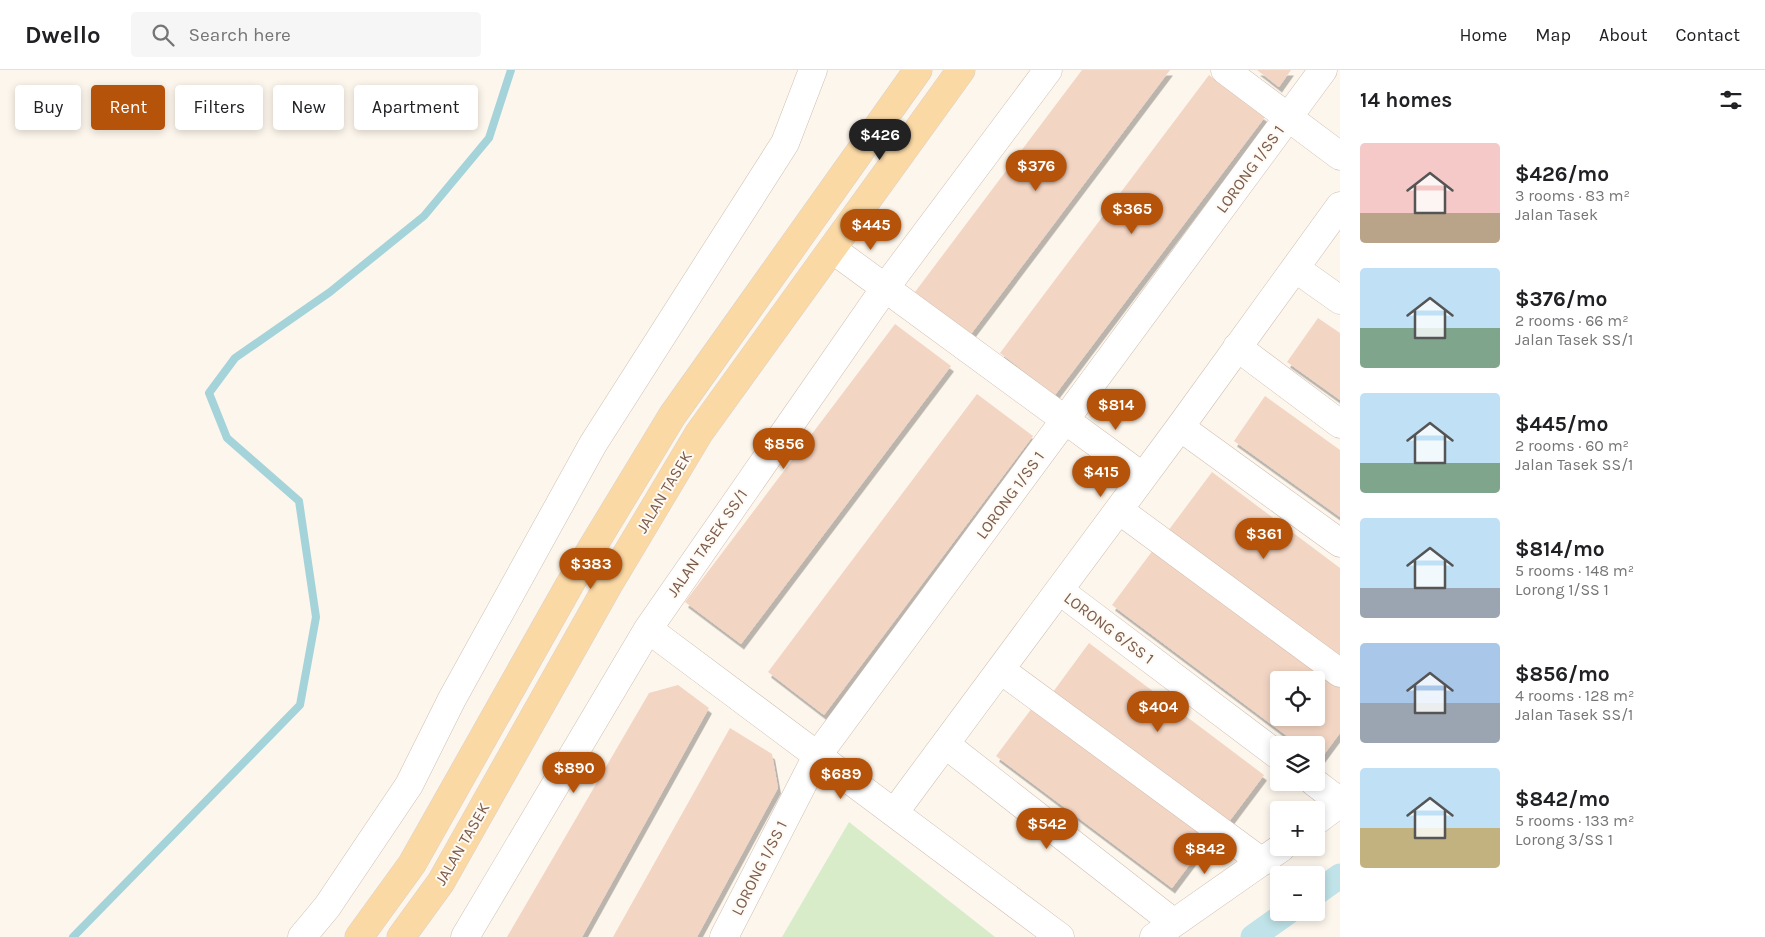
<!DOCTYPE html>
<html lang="en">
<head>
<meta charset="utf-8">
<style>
  body { margin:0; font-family:Karla,sans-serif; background:#f6f6f6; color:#202124; height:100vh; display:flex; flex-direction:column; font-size:19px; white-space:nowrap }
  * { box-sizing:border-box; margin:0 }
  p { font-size:16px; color:#757577 }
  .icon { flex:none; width:28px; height:28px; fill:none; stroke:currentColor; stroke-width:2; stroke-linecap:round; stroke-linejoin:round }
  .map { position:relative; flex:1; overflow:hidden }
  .sheet { display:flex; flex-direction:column; background:#fff; width:425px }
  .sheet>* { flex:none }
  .guide { position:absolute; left:15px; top:15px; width:475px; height:45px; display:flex; gap:10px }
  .tools { position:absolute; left:1270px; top:601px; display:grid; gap:10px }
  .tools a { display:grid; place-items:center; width:55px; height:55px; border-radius:5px; background:#fff; box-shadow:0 2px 8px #0003; font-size:25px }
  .price { position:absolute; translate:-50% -42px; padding:0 11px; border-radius:18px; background:#b45309; color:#fff; font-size:16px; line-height:32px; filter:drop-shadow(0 1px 2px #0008) }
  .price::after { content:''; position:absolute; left:50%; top:30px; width:15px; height:11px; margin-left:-8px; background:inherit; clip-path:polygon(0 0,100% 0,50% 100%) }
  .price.selected { background:#222; color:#fff }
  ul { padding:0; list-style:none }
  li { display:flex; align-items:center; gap:15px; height:125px; padding:0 20px }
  li span { display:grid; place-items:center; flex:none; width:140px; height:100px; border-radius:5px; color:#555 }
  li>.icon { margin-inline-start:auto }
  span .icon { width:60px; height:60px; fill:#fffc; stroke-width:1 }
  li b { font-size:21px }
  h2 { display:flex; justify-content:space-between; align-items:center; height:60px; padding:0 20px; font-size:21px }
  .tag { padding:0 18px; border-radius:5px; background:#fff; box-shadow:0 2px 8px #0003; font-size:18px; line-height:45px }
  .tag.selected { background:#b45309; color:#fff }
  header { display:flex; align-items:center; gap:30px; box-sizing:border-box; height:70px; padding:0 25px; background:#fff; border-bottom:1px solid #e0e0e0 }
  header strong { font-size:24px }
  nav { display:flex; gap:28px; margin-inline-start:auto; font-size:18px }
  .search { width:350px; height:45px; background:#f6f6f6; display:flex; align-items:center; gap:12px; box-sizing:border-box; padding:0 18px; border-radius:5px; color:#757577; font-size:19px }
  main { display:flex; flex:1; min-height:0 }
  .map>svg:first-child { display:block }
  .green { fill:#d8ecc9 }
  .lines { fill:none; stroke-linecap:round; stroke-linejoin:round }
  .stream { stroke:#a5d3da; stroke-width:8 }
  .canal { stroke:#bfe3e8; stroke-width:25 }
  .building { fill:#f3d5c3; fill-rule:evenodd; filter:url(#shadow) }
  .minor-casing { stroke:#d1beb0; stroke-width:29 }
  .major-casing { stroke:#dad1cd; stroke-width:29 }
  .minor { stroke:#fff; stroke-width:28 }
  .major { stroke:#fbd9a5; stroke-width:28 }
  .labels { text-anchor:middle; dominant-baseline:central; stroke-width:4; stroke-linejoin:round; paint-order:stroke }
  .street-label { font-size:16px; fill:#7a5c4d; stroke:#fffaf3 }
</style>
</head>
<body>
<header>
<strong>Dwello</strong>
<div class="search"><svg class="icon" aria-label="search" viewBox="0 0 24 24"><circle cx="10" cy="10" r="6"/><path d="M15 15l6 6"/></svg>Search here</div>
<nav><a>Home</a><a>Map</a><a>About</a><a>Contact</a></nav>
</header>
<main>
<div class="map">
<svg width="1340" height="867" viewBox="0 0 1340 867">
  <defs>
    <filter id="shadow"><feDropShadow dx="3" dy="5.5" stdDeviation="0" flood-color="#0004"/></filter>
  </defs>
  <rect width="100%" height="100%" fill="#fdf6ec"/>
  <!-- green -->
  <path class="green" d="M849 752 995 867H782Z"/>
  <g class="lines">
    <!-- stream -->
    <path class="stream" d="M73 867 300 635 316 547 299 431 227 368 209 323 235 288 330 222 424 146 489 68 511 0"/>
    <!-- canal -->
    <path class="canal" d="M1316 823 1340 806
      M1253 867 1288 842"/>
  </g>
  <!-- building -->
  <path class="building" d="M1082 0H1170L971 264 915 222Z
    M1257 0H1291L1279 17Z
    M1209 5 1265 47 1055 325 1000 283Z
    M1318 248 1340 263V330L1287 292Z
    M895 254 951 296 741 574 685 532Z
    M977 324 1033 366 824 645 768 602Z
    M1265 326 1340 380V447L1234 371Z
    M1212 402 1340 498V590L1168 461Z
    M1156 476 1340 614V663L1320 690 1316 688V675H1299L1112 535ZM1279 610H1316V648H1279Z
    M1089 573 1264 705 1228 753 1053 622Z
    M678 615 709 638 582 867H507L649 623Z
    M1032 638 1208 770 1172 818 996 686Z
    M730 658 772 684 778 718 697 867H613Z"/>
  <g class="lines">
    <!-- minor casing -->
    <g class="minor-casing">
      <path id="minor" d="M1225 0 1340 86
        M832 179 1143 407
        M1295 198 1340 230
        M1237 277 1340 354
        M1180 357 1340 473
        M1119 440 1340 603
        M1060 521 1279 686
        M648 559 1060 867
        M1001 600 1262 792
        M945 674 1174 853
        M1314 712 1340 732
        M894 743 1180 357 1340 136
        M1316 751 1340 733
        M302 867 327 837 409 715 452 629 593 374 785 73 813 0
        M465 867 648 559 885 218 1048 0
        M724 867 817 686 1323 0
        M1154 867 1281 778"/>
    </g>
    <!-- major casing -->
    <g class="major-casing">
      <path id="major" d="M359 867 412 794 570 514 672 346 918 0
        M401 867 441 812 610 512 699 363 961 0"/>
    </g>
    <!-- minor -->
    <use href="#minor" class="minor"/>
    <!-- major -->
    <use href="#major" class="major"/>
  </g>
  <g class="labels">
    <!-- street labels -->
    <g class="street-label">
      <text transform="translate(1250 99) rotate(-54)">LORONG 1/SS 1</text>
      <text transform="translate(664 422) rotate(-59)">JALAN TASEK</text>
      <text transform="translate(1010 425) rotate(-54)">LORONG 1/SS 1</text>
      <text transform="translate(707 473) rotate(-55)">JALAN TASEK SS/1</text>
      <text transform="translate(1109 558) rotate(37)">LORONG 6/SS 1</text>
      <text transform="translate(462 774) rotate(-60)">JALAN TASEK</text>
      <text transform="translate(759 798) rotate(-63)">LORONG 1/SS 1</text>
    </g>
  </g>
</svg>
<div class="tools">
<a><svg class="icon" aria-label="locate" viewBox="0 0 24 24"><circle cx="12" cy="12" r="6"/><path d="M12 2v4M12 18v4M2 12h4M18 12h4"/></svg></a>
<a><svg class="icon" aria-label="layers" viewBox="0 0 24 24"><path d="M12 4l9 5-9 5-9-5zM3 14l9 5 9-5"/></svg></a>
<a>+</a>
<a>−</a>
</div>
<b class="price selected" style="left:880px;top:91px">$426</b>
<b class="price" style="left:1036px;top:122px">$376</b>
<b class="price" style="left:1132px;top:165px">$365</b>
<b class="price" style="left:871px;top:181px">$445</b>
<b class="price" style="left:1116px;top:361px">$814</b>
<b class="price" style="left:784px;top:400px">$856</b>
<b class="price" style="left:1101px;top:428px">$415</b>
<b class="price" style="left:1264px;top:490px">$361</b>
<b class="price" style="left:591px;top:520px">$383</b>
<b class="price" style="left:1158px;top:663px">$404</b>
<b class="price" style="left:574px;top:724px">$890</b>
<b class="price" style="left:841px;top:730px">$689</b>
<b class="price" style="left:1047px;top:780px">$542</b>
<b class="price" style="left:1205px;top:805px">$842</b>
<div class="guide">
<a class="tag">Buy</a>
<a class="tag selected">Rent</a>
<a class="tag">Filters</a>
<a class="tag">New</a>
<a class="tag">Apartment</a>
</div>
</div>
<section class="sheet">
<h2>14 homes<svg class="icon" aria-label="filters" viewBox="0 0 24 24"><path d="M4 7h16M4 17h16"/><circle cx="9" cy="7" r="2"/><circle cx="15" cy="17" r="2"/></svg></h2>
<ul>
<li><span style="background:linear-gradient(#f6c9c9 70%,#b9a48a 0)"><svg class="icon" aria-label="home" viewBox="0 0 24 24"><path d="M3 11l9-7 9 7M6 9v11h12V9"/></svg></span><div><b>$426/mo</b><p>3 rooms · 83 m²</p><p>Jalan Tasek</p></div></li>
<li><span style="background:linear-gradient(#bfe0f5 60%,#7fa58c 0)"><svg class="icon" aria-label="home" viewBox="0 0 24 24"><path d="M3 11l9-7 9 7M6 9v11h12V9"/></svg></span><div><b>$376/mo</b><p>2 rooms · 66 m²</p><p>Jalan Tasek SS/1</p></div></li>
<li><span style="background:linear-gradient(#bfe0f5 70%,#7fa58c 0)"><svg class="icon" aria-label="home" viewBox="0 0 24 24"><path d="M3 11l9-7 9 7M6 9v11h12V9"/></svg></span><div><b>$445/mo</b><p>2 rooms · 60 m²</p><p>Jalan Tasek SS/1</p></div></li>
<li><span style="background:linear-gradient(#bfe0f5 70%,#9aa5b1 0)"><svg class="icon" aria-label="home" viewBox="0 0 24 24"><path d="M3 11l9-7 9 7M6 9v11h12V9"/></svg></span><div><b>$814/mo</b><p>5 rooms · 148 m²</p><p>Lorong 1/SS 1</p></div></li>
<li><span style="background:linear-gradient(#a9c7e8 60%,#9aa5b1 0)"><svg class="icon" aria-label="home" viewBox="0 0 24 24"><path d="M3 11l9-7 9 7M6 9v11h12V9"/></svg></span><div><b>$856/mo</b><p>4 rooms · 128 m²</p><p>Jalan Tasek SS/1</p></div></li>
<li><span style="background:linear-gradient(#bfe0f5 60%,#c2b280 0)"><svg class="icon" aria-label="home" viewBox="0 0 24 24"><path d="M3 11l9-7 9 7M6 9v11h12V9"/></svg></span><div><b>$842/mo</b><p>5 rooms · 133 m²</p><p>Lorong 3/SS 1</p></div></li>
</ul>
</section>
</main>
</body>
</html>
